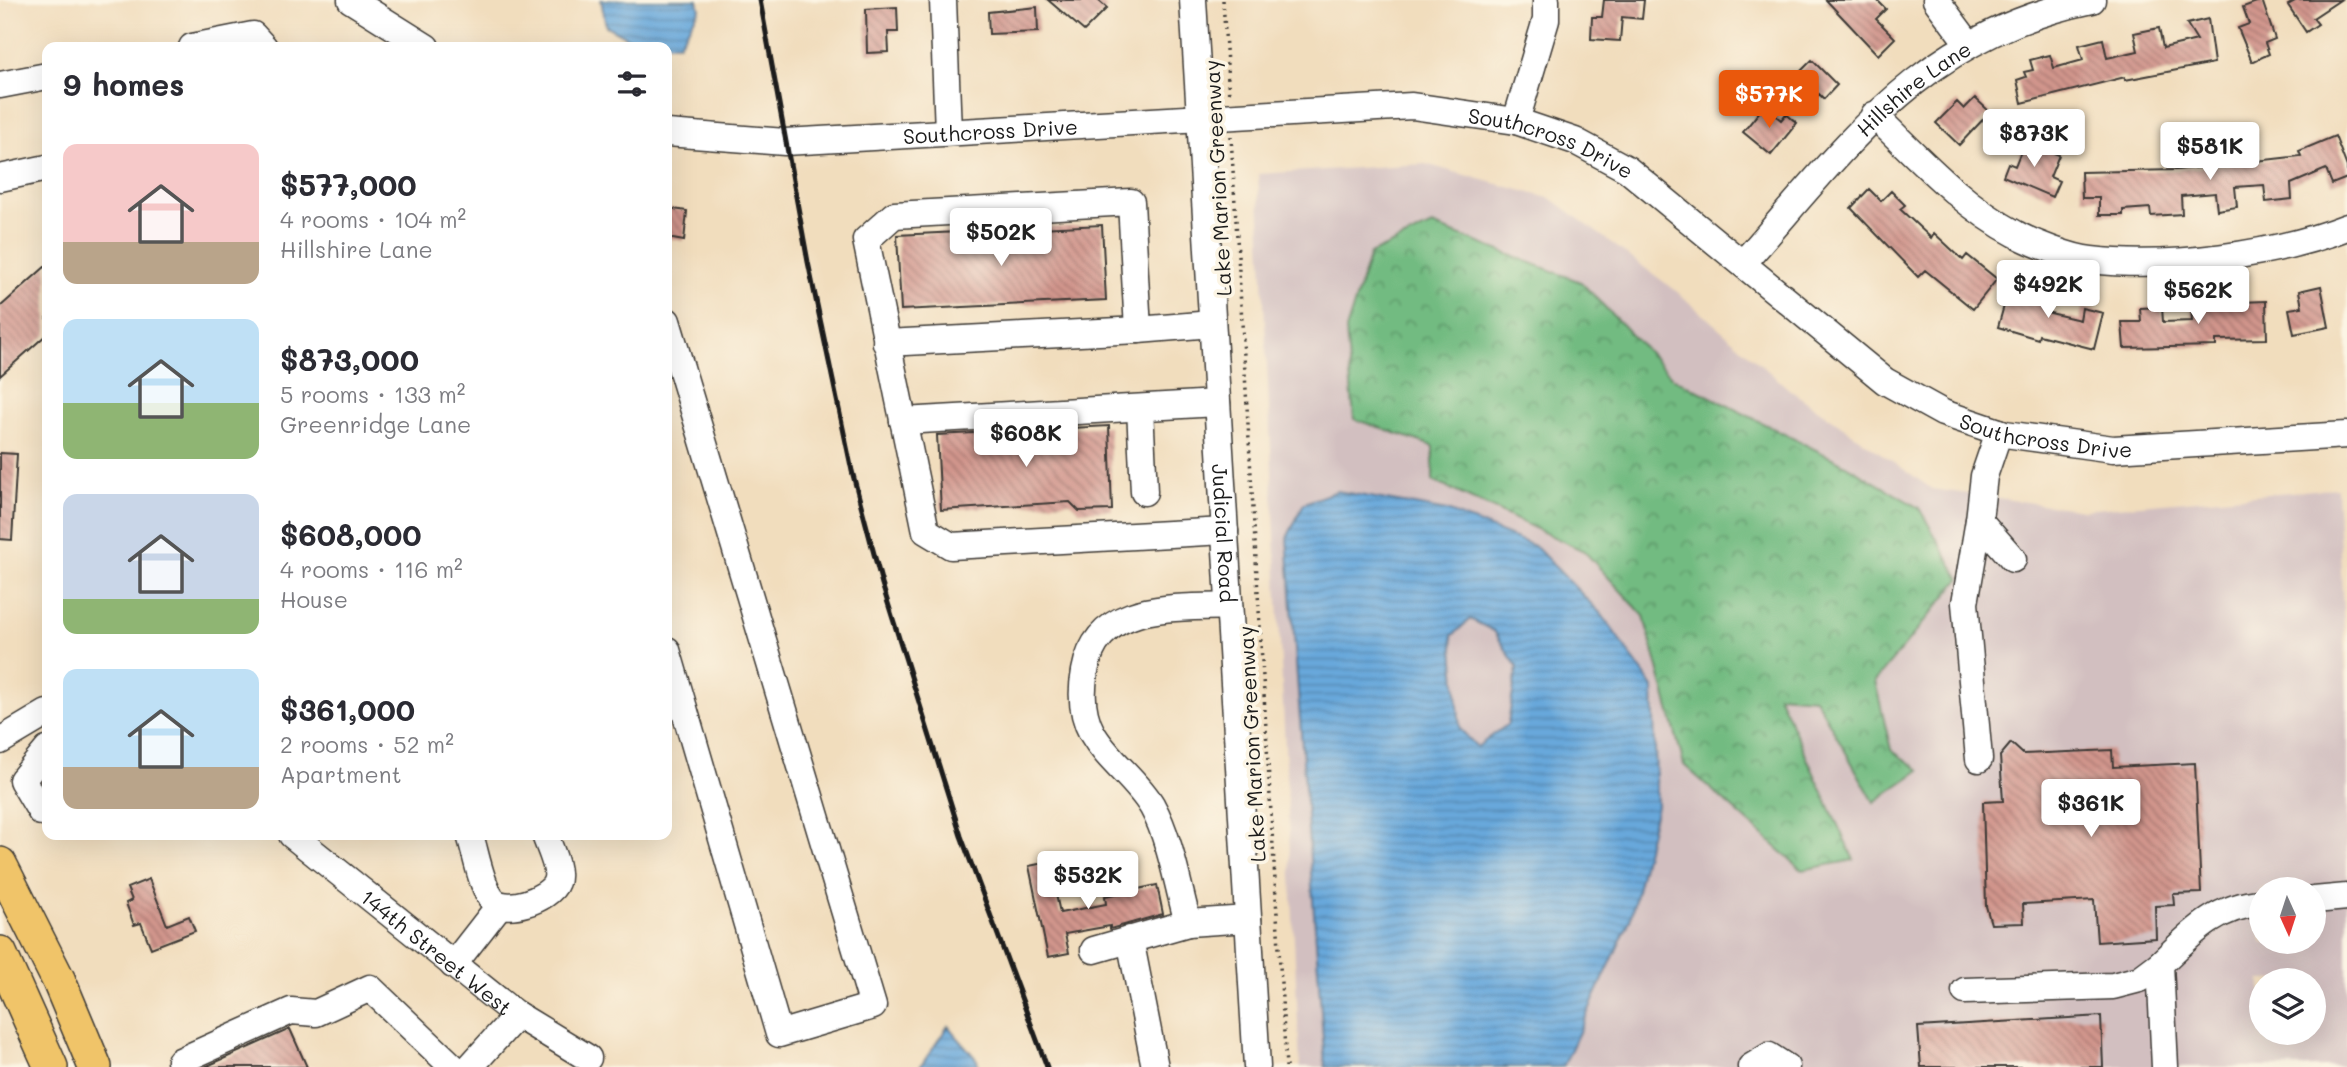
<!DOCTYPE html>
<html lang="en">
<head>
<meta charset="utf-8">
<style>
  body { margin:0; font-family:Mali,sans-serif; background:#f7f7f7; color:#2b2b33; height:100vh; display:flex; flex-direction:column; font-size:26px; white-space:nowrap }
  * { box-sizing:border-box; margin:0 }
  p { font-size:23px; color:#7c7c81 }
  .icon { flex:none; width:38px; height:38px; fill:none; stroke:currentColor; stroke-width:2; stroke-linecap:round; stroke-linejoin:round }
  .map { position:relative; flex:1; overflow:hidden }
  .panel { position:absolute; left:42px; top:42px; width:630px; height:798px; display:flex; flex-direction:column; background:#fff; border-radius:14px; box-shadow:0 7px 28px #0002 }
  .panel>* { flex:none }
  .needle { width:46px; rotate:177deg }
  .controls { position:absolute; left:2249px; top:877px; display:grid; gap:14px }
  .controls a { display:grid; place-items:center; width:77px; height:77px; border-radius:50%; background:#fff; box-shadow:0 7px 28px #0002; font-size:35px }
  .price { position:absolute; translate:-50% -60px; padding:0 16px; border-radius:7px; background:#fff; color:#222; font-size:23px; line-height:46px; filter:drop-shadow(0 2px 4px #0008) }
  .price::after { content:''; position:absolute; left:50%; top:42px; width:21px; height:16px; margin-left:-10px; background:inherit; clip-path:polygon(0 0,100% 0,50% 100%) }
  .price.on { background:#ea580c; color:#fff }
  ul { padding:0; list-style:none }
  li { display:flex; align-items:center; gap:21px; height:175px; padding:0 21px }
  li span { display:grid; place-items:center; flex:none; width:196px; height:140px; border-radius:14px; color:#555 }
  li>.icon { margin-inline-start:auto }
  span .icon { width:84px; height:84px; fill:#fffc; stroke-width:1 }
  li b { font-size:30px }
  h2 { display:flex; justify-content:space-between; align-items:center; height:84px; padding:0 21px; font-size:30px }
  .map>svg:first-child { display:block }
  .industrial { fill:#d2bfc0; fill-rule:evenodd }
  .forest { fill:url(#forest-crowns); stroke:#476c4e; stroke-width:2 }
  .water { fill:url(#water-rules); stroke:#42627c; stroke-width:2; fill-rule:evenodd }
  .building { fill:url(#building-back-hatch) }
  .lines { fill:none; stroke-linecap:round; stroke-linejoin:round }
  .minor-casing { stroke:#3c3934; stroke-width:29 }
  .major-casing { stroke:#3c3934; stroke-width:36 }
  .path { stroke:#3c3934; stroke-width:3.5; stroke-dasharray:2 5; stroke-linecap:butt }
  .minor { stroke:#fff; stroke-width:26 }
  .major { stroke:#f0c469; stroke-width:33 }
  .rail { stroke:#1c1c1c; stroke-width:5 }
  .labels { text-anchor:middle; dominant-baseline:central; stroke-width:7; stroke-linejoin:round; paint-order:stroke }
  .street-label { font-size:21px; fill:#1c1c1c; stroke:#fcf5e5 }
</style>
</head>
<body>
<div class="map">
<svg width="2347" height="1067" viewBox="0 0 2347 1067">
  <defs>
    <pattern id="forest-crowns" width="20" height="18" patternUnits="userSpaceOnUse" patternTransform="scale(1.75)"><rect width="20" height="18" fill="#72bb81"/><path d="M2 6a3 3 0 1 1 6 0M12 15a3 3 0 1 1 6 0" fill="none" stroke="#5d9769"/></pattern>
    <pattern id="water-rules" width="6" height="5" patternUnits="userSpaceOnUse" patternTransform="scale(1.75)"><rect width="6" height="5" fill="#68a8db"/><path d="M0 2.5h6" fill="none" stroke="#5588b1"/></pattern>
    <pattern id="building-back-hatch" width="6" height="6" patternUnits="userSpaceOnUse" patternTransform="scale(1.75)"><rect width="6" height="6" fill="#d1958c"/><path d="M-1 5l2 2M0 0l6 6M5-1l2 2" fill="none" stroke="#a97972"/></pattern>
  </defs>
  <rect width="100%" height="100%" fill="#fcf5e5"/>
  <filter id="ink" filterUnits="userSpaceOnUse"><feTurbulence type="fractalNoise" baseFrequency=".0143" numOctaves="2"/><feDisplacementMap in="SourceGraphic" scale="14" xChannelSelector="R" yChannelSelector="G"/><feConvolveMatrix kernelMatrix="1 2 1 2 8 2 1 2 1" color-interpolation-filters="sRGB"/></filter>
  <filter id="wash" filterUnits="userSpaceOnUse"><feTurbulence type="fractalNoise" baseFrequency=".00686" numOctaves="4" result="noise"/><feDisplacementMap in="SourceGraphic" scale="28" xChannelSelector="R" yChannelSelector="G"/><feGaussianBlur stdDeviation="1.57" result="paint"/><feColorMatrix in="noise" values="0 0 0 0 0 0 0 0 0 0 0 0 0 0 0 0 0 1.4 0 .05"/><feComposite in="paint" operator="in"/></filter>
  <g filter="url(#wash)">
    <rect width="100%" height="100%" fill="#f1ddbd"/>
    <!-- industrial -->
    <path class="industrial" d="M1425 164 1552 199 1676 291 1790 390 1932 489 2083 510 2337 488 2347 697V1067H1300L1258 174ZM2261 889H2314V942H2261ZM2261 980H2314V1032H2261Z"/>
    <!-- forest -->
    <path class="forest" d="M1432 225 1581 282 1673 378 1842 463 1919 508 1960 579 1875 681 1891 750 1920 770 1874 802 1815 698 1778 695 1854 860 1802 870 1684 765 1644 616 1584 551 1433 481V446L1354 419 1346 330 1370 254Z"/>
    <!-- water -->
    <path class="water" d="M601 0H698L700 9 679 44 637 43 606 26Z
      M1337 491 1447 511 1535 546 1602 615 1653 687 1657 806 1630 920 1563 1067H1325L1287 538 1304 503ZM1470 619 1494 631 1517 667 1508 724 1477 747 1460 729 1452 636Z
      M948 1026 977 1060 979 1067H920Z"/>
    <g id="blocks">
      <!-- building -->
      <path class="building" d="M1048 0H1098L1107 8 1084 31Z
        M1604 0H1644L1642 19 1622 17 1620 41 1591 39 1592 17H1602Z
        M1826 0H1877L1886 9 1876 19 1895 38 1878 55Z
        M2262 0 2275 39 2265 43 2269 54 2252 62 2238 28 2249 24 2243 7Z
        M2297 0H2340L2313 18 2318 24 2306 32 2288 5Z
        M897 7 898 32H888L889 52 867 53 866 9Z
        M1037 7 1038 32 989 34 988 12Z
        M2208 19 2214 63 2125 80V77L2022 103 2017 80 2026 77 2024 72 2033 70 2030 60 2050 55 2054 68 2083 60 2079 45 2103 39 2107 58 2138 51 2134 33 2159 28 2163 48 2197 40 2187 24Z
        M1812 60 1837 85 1824 99 1819 94 1807 107 1786 86Z
        M1975 98 1990 112 1959 145 1936 123 1957 102 1964 109Z
        M1764 106 1781 120 1786 114 1797 123 1771 155 1743 132Z
        M2335 136 2347 167V178L2332 184 2326 169 2291 184 2292 199 2266 202 2264 185 2235 187 2237 207 2217 210 2215 193 2181 196 2182 214 2151 216 2150 208 2123 210V215H2099V198H2082L2081 172 2176 170 2301 156 2299 151Z
        M2025 141 2059 155 2050 177 2059 181 2052 197 2003 176 2008 163 2015 166Z
        M1869 189 1881 201 1891 191 1905 205 1900 209 1931 238 1934 233 1963 260 1967 255 1997 279 1973 309 1925 270 1918 277 1851 208Z
        M667 208 687 211 684 241 667 238Z
        M1102 225 1106 300 901 310 897 235Z
        M47 265V334L0 376V307Z
        M2321 286 2329 327 2294 334 2289 309 2302 307 2299 291Z
        M2025 287 2051 295 2046 312 2080 320 2082 308 2103 313 2094 349 2039 335 2038 339 1998 327 2009 288 2024 293Z
        M2266 301 2267 339 2216 340V346L2124 348 2122 322H2141L2140 308 2162 307 2163 322 2192 321 2191 304Z
        M1109 426 1112 510 1079 511 1070 502 941 510 937 435Z
        M0 453 17 454 12 540 0 539Z
        M2011 743 2023 754 2112 750 2113 767 2195 763 2201 893 2173 894 2174 905 2155 906 2156 938 2097 942 2094 900 2023 904 2024 923 1991 924 1986 906 1983 802 2003 801 2000 756Z
        M1049 862 1060 913 1106 904 1105 896 1157 885 1163 914 1110 929V926L1065 934 1069 953 1048 957 1029 866Z
        M149 879 167 925 189 916 195 931 151 948 141 923 134 925 126 903 132 900 127 888Z
        M2101 1016 2103 1067H1921L1918 1027Z
        M290 1029 307 1067H205Z"/>
    </g>
  </g>
  <g filter="url(#ink)">
    <use href="#blocks" fill-opacity="0" stroke="#3c3934" stroke-width="2"/>
    <g class="lines">
      <!-- minor casing -->
      <g class="minor-casing">
        <g id="minor">
          <path d="M351 0 426 47"/>
          <path d="M943 0 948 132"/>
          <path id="s1" d="M1193 0 1257 1067"/>
          <path d="M1936 0 1968 43"/>
          <path d="M192 47 253 35 264 47"/>
          <path d="M0 85 47 76"/>
          <path d="M1874 115C1918 157 1961 205 2016 234 2032 243 2072 258 2091 260 2168 269 2275 255 2347 227"/>
          <path d="M1516 121 1546 20V0"/>
          <path id="s2" d="M667 133 785 142 1412 106 1516 121 1575 141 1627 169 1885 381 1943 413 2005 434 2113 449 2347 435"/>
          <path d="M0 178 47 168"/>
          <path id="s3" d="M1743 263C1852 140 1921 36 2092 0"/>
          <path d="M667 321 873 1006 779 1034 667 650"/>
          <path d="M1212 324 1138 330 1131 202 894 215 866 240 926 531 951 546 1225 531"/>
          <path d="M886 343 1138 330"/>
          <path d="M1140 408 1144 492"/>
          <path d="M903 421 1217 403"/>
          <path d="M1999 432 1984 476 1979 520 2013 559"/>
          <path d="M1979 520 1965 603 1979 759"/>
          <path d="M1229 606C1174 609 1098 600 1085 671 1081 692 1081 713 1092 733 1108 761 1136 779 1152 806 1170 838 1178 887 1188 923L1248 919"/>
          <path d="M0 741 47 713"/>
          <path d="M41 812 22 780 47 750"/>
          <path id="s4" d="M292 835 514 1013 588 1058"/>
          <path d="M470 835C476 854 480 881 491 898 503 916 550 899 556 882 561 870 549 847 545 835"/>
          <path d="M2314 900 2347 897"/>
          <path d="M1130 939 1155 1067"/>
          <path d="M1094 950 1188 923"/>
          <path d="M453 965 499 906"/>
          <path d="M1965 991 2113 986 2140 979 2160 964"/>
          <path d="M181 1067 180 1061 291 1011 316 1013 370 988 453 1067"/>
          <path d="M470 1067 517 1015"/>
          <path d="M1751 1067 1769 1056 1786 1067"/>
          <path d="M2165 1067 2160 964C2191 934 2216 906 2261 903"/>
        </g>
      </g>
      <!-- major casing -->
      <g class="major-casing">
        <path id="major" d="M0 864 59 981 95 1067
          M0 953 51 1067"/>
      </g>
      <!-- path -->
      <path class="path" d="M1223 0 1229 97
        M1231 136 1286 1067"/>
      <!-- minor -->
      <use href="#minor" class="minor"/>
      <!-- major -->
      <use href="#major" class="major"/>
      <!-- rail -->
      <path class="rail" d="M760 0 808 262 852 471 882 584 961 836 1047 1067"/>
    </g>
  </g>
  <g class="labels">
    <!-- street labels -->
    <g class="street-label">
      <text stroke="none"><textPath href="#s3" startOffset="245">Hillshire Lane</textPath></text>
      <text stroke="none"><textPath href="#s2" startOffset="324">Southcross Drive</textPath></text>
      <text stroke="none"><textPath href="#s2" startOffset="891">Southcross Drive</textPath></text>
      <text transform="translate(1217 178) rotate(-93)">Lake Marion Greenway</text>
      <text stroke="none"><textPath href="#s2" startOffset="1479">Southcross Drive</textPath></text>
      <text stroke="none"><textPath href="#s1" startOffset="534">Judicial Road</textPath></text>
      <text transform="translate(1251 744) rotate(-93)">Lake Marion Greenway</text>
      <text stroke="none"><textPath href="#s4" startOffset="186">144th Street West</textPath></text>
    </g>
  </g>
</svg>
<div class="controls">
<a><svg class="needle" viewBox="-14 -14 28 28"><path d="M0-13l5 13h-10z" fill="#e53935"/><path d="M0 13l5-13h-10z" fill="#7c7c81"/></svg></a>
<a><svg class="icon" aria-label="layers" viewBox="0 0 24 24"><path d="M12 4l9 5-9 5-9-5zM3 14l9 5 9-5"/></svg></a>
</div>
<b class="price on" style="left:1769px;top:130px">$577K</b>
<b class="price" style="left:2034px;top:169px">$873K</b>
<b class="price" style="left:2210px;top:182px">$581K</b>
<b class="price" style="left:1001px;top:268px">$502K</b>
<b class="price" style="left:2048px;top:320px">$492K</b>
<b class="price" style="left:2198px;top:326px">$562K</b>
<b class="price" style="left:1026px;top:469px">$608K</b>
<b class="price" style="left:2091px;top:839px">$361K</b>
<b class="price" style="left:1088px;top:911px">$532K</b>
<section class="panel">
<h2>9 homes<svg class="icon" aria-label="filters" viewBox="0 0 24 24"><path d="M4 7h16M4 17h16"/><circle cx="9" cy="7" r="2"/><circle cx="15" cy="17" r="2"/></svg></h2>
<ul>
<li><span style="background:linear-gradient(#f6c9c9 70%,#b9a48a 0)"><svg class="icon" aria-label="home" viewBox="0 0 24 24"><path d="M3 11l9-7 9 7M6 9v11h12V9"/></svg></span><div><b>$577,000</b><p>4 rooms · 104 m²</p><p>Hillshire Lane</p></div></li>
<li><span style="background:linear-gradient(#bfe0f5 60%,#8fb573 0)"><svg class="icon" aria-label="home" viewBox="0 0 24 24"><path d="M3 11l9-7 9 7M6 9v11h12V9"/></svg></span><div><b>$873,000</b><p>5 rooms · 133 m²</p><p>Greenridge Lane</p></div></li>
<li><span style="background:linear-gradient(#c9d6e8 75%,#8fb573 0)"><svg class="icon" aria-label="home" viewBox="0 0 24 24"><path d="M3 11l9-7 9 7M6 9v11h12V9"/></svg></span><div><b>$608,000</b><p>4 rooms · 116 m²</p><p>House</p></div></li>
<li><span style="background:linear-gradient(#bfe0f5 70%,#b9a48a 0)"><svg class="icon" aria-label="home" viewBox="0 0 24 24"><path d="M3 11l9-7 9 7M6 9v11h12V9"/></svg></span><div><b>$361,000</b><p>2 rooms · 52 m²</p><p>Apartment</p></div></li>
</ul>
</section>
</div>
</body>
</html>
